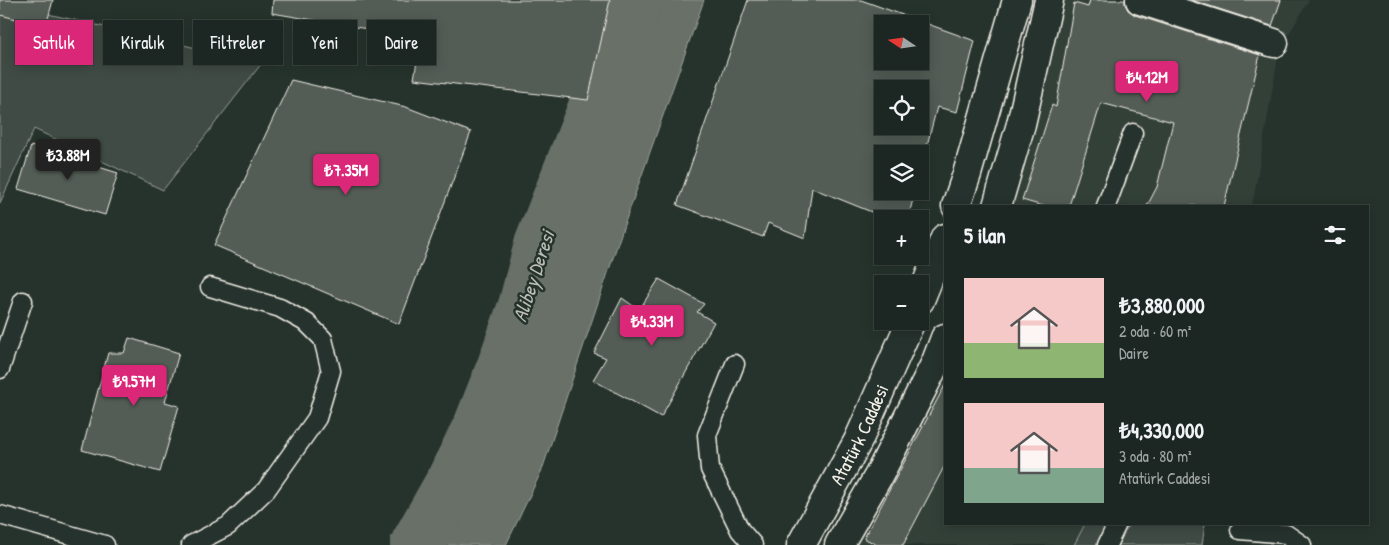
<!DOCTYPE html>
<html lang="tr">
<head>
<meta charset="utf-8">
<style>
  body { margin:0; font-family:"Patrick Hand",sans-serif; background:#29322f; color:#f1f3f6; height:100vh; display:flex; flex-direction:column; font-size:19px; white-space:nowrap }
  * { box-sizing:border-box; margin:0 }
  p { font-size:16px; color:#a0a5a5 }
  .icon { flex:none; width:28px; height:28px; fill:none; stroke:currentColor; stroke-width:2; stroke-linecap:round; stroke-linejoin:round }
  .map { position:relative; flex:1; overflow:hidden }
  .details { position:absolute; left:944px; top:205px; width:425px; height:320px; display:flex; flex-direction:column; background:#1c2622; border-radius:0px; box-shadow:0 2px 12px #0003,0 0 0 1px #3a4340 }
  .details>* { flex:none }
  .guide { position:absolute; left:15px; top:20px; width:475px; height:45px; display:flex; gap:10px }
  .needle { width:32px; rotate:283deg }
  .fabs { position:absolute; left:874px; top:15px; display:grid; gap:10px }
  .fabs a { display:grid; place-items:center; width:55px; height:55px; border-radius:0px; background:#1c2622; box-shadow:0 2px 12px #0003,0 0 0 1px #3a4340; font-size:25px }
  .price { position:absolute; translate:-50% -42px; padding:0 11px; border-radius:5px; background:#db2777; color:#fff; font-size:16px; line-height:32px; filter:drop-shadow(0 1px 2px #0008) }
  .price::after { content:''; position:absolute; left:50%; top:30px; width:15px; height:11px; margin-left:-8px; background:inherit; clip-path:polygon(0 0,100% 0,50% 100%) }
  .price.selected { background:#222; color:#fff }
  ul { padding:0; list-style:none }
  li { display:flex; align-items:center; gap:15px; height:125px; padding:0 20px }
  li span { display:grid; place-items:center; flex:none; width:140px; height:100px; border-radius:0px; color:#555 }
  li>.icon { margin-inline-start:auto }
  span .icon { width:60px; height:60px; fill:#fffc; stroke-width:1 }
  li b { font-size:21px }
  h2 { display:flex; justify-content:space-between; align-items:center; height:60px; padding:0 20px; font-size:21px }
  .tag { padding:0 18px; border-radius:0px; background:#1c2622; box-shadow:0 2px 12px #0003,0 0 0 1px #3a4340; font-size:18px; line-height:45px }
  .tag.selected { background:#db2777; color:#fff }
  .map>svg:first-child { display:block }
  .built { fill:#333f39 }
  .green { fill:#414b45; stroke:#9a9e96 }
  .water { fill:#676f68; stroke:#9fa39b }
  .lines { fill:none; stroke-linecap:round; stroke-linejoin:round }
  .river { stroke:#676f68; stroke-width:54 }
  .building { fill:#525c55; stroke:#f4f1e8; fill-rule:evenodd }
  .lane-casing { stroke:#f4f1e8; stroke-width:21 }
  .street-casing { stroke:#f4f1e8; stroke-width:31 }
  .primary-casing { stroke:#f4f1e8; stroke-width:31 }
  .lane { stroke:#26332d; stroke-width:18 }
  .street { stroke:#26332d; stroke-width:28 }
  .primary { stroke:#26332d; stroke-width:28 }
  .labels { text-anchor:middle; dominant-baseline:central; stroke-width:5; stroke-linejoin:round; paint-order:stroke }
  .street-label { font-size:19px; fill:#f4f1e8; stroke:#26332d }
  .water-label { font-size:20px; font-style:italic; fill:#bcbdb5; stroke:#26332d }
</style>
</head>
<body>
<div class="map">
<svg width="1389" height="545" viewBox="0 0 1389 545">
  <rect width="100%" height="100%" fill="#26332d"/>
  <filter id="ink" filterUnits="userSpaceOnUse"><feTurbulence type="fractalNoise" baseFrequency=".02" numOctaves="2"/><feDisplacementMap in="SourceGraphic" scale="10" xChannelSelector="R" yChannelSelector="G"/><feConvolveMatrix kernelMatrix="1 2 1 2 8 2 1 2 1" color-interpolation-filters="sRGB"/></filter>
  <g filter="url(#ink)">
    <!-- built -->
    <path class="built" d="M1064 0H1309L1279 51 1254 196 1251 206H1004L1022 155Z
      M945 353V524H1093L1082 545H857Z"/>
    <!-- green -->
    <path class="green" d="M0 3 262 63 163 190 34 129 0 203Z
      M1085 524H1108L1100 545H1074Z
      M1129 524H1205L1202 545H1118Z"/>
    <!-- water -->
    <path class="water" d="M652 0H704L623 228 542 470 506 545H431L466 485 613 99 649 11Z"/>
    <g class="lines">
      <!-- river -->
      <path class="river" d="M417 545 453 481 481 424 504 366 525 306 541 245 622 39 635 0"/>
    </g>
    <!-- building -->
    <path class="building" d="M0 0H53L46 26 0 15Z
      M273 0H610L588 100 414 79 421 38 272 13Z
      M748 0H861L975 41 957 112 937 107 920 172V154H882V191H915L908 219H889L812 188 805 238 768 223 763 237 677 205ZM882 24H920V61H882ZM882 89H920V126H882Z
      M1090 0H1125V4L1128 10 1135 15 1260 55 1224 206H1147L1157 187 1173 122 1101 103 1069 206H1043L1022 200 1052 105 1056 107 1074 3 1088 7Z
      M1191 0H1281L1272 26Z
      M291 80 406 107 471 132 399 324 214 245Z
      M31 146 118 173 105 215 18 189Z
      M659 279 704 304 697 312 714 322 661 417 593 380 606 358 594 353 622 298 639 310Z
      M129 338 179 353 165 402 179 406 160 472 82 450 108 353H124Z
      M945 385V465L903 545H877L864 538Z"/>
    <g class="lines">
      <!-- lane casing -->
      <g class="lane-casing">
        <path id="lane" d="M1106 206 1133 133
          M735 364 707 435 710 469 740 530 753 545
          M0 369 23 301
          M0 515 105 545
          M1240 530 1286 534 1302 545
          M191 545 228 526 266 490 317 418 331 371 323 339 307 323 280 308 210 287
          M1107 545 1117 524"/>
      </g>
      <!-- street casing -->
      <g class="street-casing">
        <path id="street" d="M1140 0 1274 43"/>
      </g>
      <!-- primary casing -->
      <g class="primary-casing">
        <g id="primary">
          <path d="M956 206 967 174 1017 0"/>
          <path d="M997 206 1021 124 1049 0"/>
          <path d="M920 300 945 238"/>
          <path id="s1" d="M801 545 858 441 911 321"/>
          <path d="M839 545 879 475 935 364 945 338"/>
        </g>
      </g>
      <!-- lane -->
      <use href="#lane" class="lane"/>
      <!-- street -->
      <use href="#street" class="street"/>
      <!-- primary -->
      <use href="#primary" class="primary"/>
    </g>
  </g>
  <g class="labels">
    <!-- street labels -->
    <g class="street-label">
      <text stroke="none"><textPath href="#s1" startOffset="125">Atatürk Caddesi</textPath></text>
    </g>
    <!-- water labels -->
    <g class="water-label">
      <text transform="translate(533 276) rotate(-72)">Alibey Deresi</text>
    </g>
  </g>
</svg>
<div class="fabs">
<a><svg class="needle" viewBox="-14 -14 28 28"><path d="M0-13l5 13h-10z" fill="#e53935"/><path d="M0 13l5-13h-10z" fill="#a0a5a5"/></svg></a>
<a><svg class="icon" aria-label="locate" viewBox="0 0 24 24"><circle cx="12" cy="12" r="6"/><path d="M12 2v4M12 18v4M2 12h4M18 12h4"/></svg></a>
<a><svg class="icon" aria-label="layers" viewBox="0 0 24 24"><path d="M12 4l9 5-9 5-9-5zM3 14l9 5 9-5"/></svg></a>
<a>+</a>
<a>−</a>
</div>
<b class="price" style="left:1147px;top:103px">₺4.12M</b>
<b class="price selected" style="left:68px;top:181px">₺3.88M</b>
<b class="price" style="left:346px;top:196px">₺7.35M</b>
<b class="price" style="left:652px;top:347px">₺4.33M</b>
<b class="price" style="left:134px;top:407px">₺9.57M</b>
<div class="guide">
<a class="tag selected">Satılık</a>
<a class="tag">Kiralık</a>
<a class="tag">Filtreler</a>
<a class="tag">Yeni</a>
<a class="tag">Daire</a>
</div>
<section class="details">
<h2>5 ilan<svg class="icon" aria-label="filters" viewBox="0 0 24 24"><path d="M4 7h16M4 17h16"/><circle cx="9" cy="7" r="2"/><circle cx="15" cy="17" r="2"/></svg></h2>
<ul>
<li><span style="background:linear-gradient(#f6c9c9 65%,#8fb573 0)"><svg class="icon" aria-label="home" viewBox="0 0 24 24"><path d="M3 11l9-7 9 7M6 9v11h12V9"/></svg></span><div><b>₺3,880,000</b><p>2 oda · 60 m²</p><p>Daire</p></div></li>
<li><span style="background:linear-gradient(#f6c9c9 65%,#7fa58c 0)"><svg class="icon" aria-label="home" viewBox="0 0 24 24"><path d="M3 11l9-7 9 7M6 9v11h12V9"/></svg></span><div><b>₺4,330,000</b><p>3 oda · 80 m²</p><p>Atatürk Caddesi</p></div></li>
</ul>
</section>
</div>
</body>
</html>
